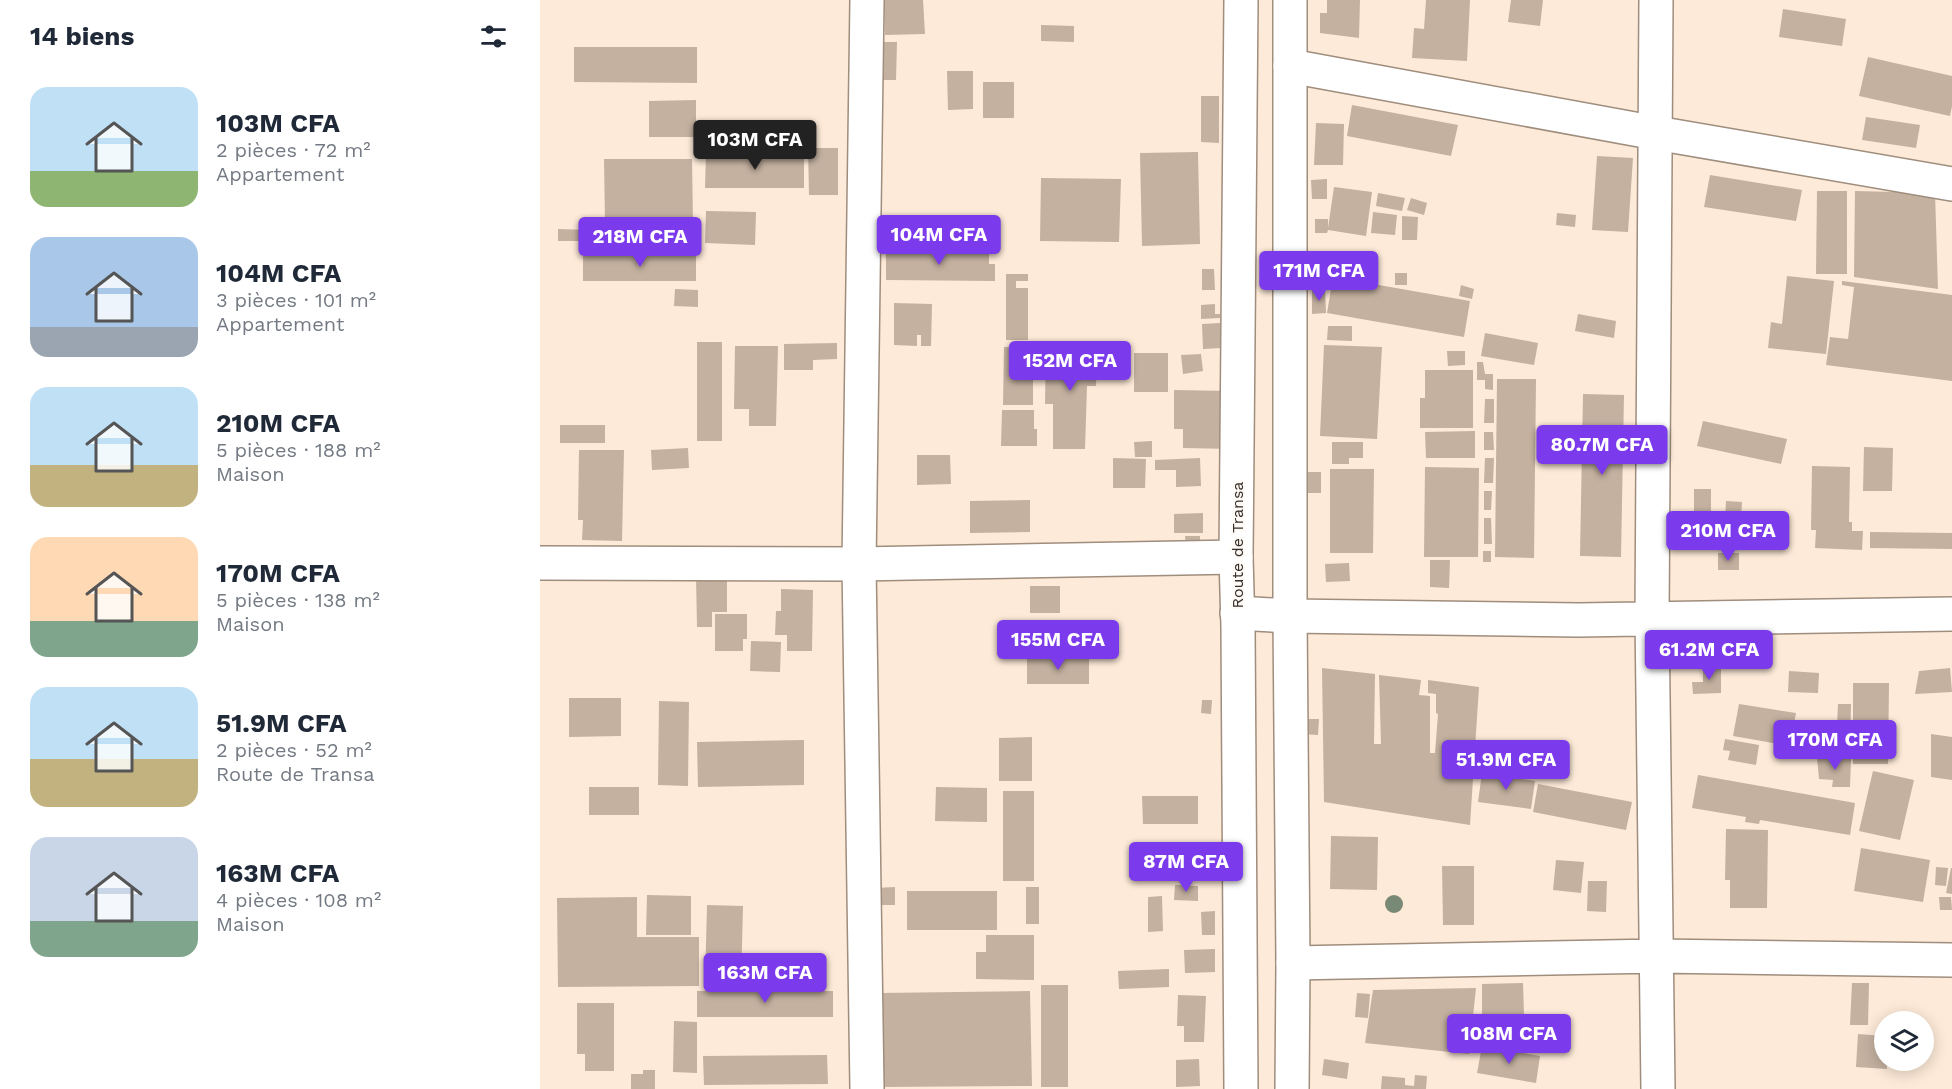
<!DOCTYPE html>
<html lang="fr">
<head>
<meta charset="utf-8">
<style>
  body { margin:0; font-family:"Work Sans",sans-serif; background:#f2f2f3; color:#1f2937; height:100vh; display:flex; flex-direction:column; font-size:22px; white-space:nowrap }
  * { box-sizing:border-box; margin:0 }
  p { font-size:20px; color:#747a83 }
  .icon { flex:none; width:33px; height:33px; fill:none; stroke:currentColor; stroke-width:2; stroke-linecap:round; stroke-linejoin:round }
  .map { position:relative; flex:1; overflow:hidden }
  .drawer { display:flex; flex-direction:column; background:#fff; width:540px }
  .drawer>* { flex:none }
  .fabs { position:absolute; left:1334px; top:1011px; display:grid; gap:12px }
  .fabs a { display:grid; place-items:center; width:60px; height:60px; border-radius:50%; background:#fff; box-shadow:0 3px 15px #0003; font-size:30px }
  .price { position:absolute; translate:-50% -51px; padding:0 14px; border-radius:6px; background:#7c3aed; color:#fff; font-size:20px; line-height:39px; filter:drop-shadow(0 2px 3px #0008) }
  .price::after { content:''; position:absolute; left:50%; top:36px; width:18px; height:14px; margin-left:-9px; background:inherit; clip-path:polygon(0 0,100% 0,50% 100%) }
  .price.on { background:#222; color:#fff }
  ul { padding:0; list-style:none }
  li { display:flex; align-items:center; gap:18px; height:150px; padding:0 30px }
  li span { display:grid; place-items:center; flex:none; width:168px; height:120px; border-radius:18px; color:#555 }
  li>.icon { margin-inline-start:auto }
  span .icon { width:72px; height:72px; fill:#fffc; stroke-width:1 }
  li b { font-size:26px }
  h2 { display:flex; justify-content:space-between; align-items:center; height:72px; padding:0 30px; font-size:26px }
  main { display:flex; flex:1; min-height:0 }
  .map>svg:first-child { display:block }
  .building { fill:#c4b1a0 }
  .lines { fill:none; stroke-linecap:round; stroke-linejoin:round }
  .minor-casing { stroke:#9f8d7d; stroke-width:36 }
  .major-casing { stroke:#9f8d7d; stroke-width:36 }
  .minor { stroke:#fff; stroke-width:33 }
  .major { stroke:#fff; stroke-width:33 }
  .tree { fill:#788975 }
  .labels { text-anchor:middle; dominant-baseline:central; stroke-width:4.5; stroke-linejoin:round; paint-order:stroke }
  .street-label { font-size:16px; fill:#362e28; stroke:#fefaf6 }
</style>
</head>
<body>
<main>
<section class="drawer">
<h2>14 biens<svg class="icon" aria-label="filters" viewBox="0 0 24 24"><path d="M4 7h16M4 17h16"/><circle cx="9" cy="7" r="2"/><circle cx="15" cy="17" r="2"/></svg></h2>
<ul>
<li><span style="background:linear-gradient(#bfe0f5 70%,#8fb573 0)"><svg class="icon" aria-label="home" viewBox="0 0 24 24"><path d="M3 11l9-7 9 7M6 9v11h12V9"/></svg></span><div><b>103M CFA</b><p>2 pièces · 72 m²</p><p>Appartement</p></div></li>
<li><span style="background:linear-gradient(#a9c7e8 75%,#9aa5b1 0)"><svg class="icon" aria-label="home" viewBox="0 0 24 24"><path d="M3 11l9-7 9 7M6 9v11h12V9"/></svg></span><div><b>104M CFA</b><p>3 pièces · 101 m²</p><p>Appartement</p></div></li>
<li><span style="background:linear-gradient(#bfe0f5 65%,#c2b280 0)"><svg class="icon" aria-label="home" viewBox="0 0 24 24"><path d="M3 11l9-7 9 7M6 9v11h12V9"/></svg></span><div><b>210M CFA</b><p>5 pièces · 188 m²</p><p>Maison</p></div></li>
<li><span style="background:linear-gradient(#ffd9b3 70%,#7fa58c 0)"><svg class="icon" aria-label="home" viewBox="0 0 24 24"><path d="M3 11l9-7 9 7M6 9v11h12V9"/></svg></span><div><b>170M CFA</b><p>5 pièces · 138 m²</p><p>Maison</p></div></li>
<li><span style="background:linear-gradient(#bfe0f5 60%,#c2b280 0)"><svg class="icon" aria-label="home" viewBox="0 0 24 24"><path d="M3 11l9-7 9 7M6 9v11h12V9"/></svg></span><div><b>51.9M CFA</b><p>2 pièces · 52 m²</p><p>Route de Transa</p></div></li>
<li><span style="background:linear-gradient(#c9d6e8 70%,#7fa58c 0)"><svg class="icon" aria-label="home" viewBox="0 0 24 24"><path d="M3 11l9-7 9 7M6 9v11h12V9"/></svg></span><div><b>163M CFA</b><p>4 pièces · 108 m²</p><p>Maison</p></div></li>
</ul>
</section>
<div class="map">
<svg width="1412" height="1089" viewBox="0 0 1412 1089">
  <rect width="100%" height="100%" fill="#fdead8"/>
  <!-- building -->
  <path class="building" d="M344 0H383L385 34 345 35Z
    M787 0H820L819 38 780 33V13H787Z
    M886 0H930L927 61 872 58 874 28 884 29Z
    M971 0H1003L1000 26 968 22Z
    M1243 9 1306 19 1302 46 1239 37Z
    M501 25 534 26V42L501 41Z
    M338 42H357L356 80H338Z
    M34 47H157V83L34 82Z
    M1328 57 1412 76V106L1410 116 1319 96Z
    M407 71H433V109L408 110Z
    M443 82H474V118H443Z
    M661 96H679V143L661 142Z
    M156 100V137H109V101Z
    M812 105 918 125 911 156 807 136Z
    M1326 117 1380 125 1376 148 1322 140Z
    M776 123 804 124 803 165H774Z
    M268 148H298V195H269Z
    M658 152 660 244 602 246 600 153Z
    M166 153H264V188H165Z
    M1057 156 1093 158 1088 232 1052 230Z
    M64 159H152L153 223H157V239H130V222H65Z
    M1170 175 1262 190 1256 221 1164 207Z
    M501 178 581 179 579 242 500 241Z
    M787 179V199H772L771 180Z
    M794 187 832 192 826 236 788 230 787 233H775V219H788V228Z
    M1277 191H1307V274H1276Z
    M1315 191 1395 193 1398 289 1314 277Z
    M838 193 865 198 862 211 836 206Z
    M871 198 887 203 884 215 867 210Z
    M166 211 216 212 215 245 165 243Z
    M833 212 857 215 855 235 831 233Z
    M1017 213 1036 215 1035 227 1016 225Z
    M862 216 878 217 877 240H862Z
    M18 229 49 230V241H18Z
    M346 250 449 251V264H455V281L346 280Z
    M786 253H796L797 275H786Z
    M43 254H156V281H43Z
    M662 269H674L675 290H662Z
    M855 273H867V285H855Z
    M466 274H488V281H476V288H488V340H466Z
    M1247 276 1294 281 1286 354 1228 348 1231 322 1242 324Z
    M793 277 930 301 924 337 787 313Z
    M1302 281 1412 295V381L1286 365 1290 337 1308 339 1314 287 1302 285Z
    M921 285 934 289 932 299 919 296Z
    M135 289 158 290V307L134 306Z
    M785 289 786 313 772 314V290Z
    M354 303 392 304 391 346H381V335H377V346L354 345Z
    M675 304V314H680V318L661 319V305Z
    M1038 314 1076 321 1074 338 1035 331Z
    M680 323 681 348 663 349 662 324Z
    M788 326H812V341L787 340Z
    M945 333 998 343 994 365 941 356Z
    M157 342H182V441H157Z
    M297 343V359L273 360V370H244V344Z
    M506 345 557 346 556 386H547L545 449H513V404H505Z
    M784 345 842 347 837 439 780 436Z
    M195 346H238L236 426H209V409H194Z
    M464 347H493V405H463Z
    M907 351H925V365L908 366Z
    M594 353H628V392H594Z
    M661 354 663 371 643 374 641 355Z
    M937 362H943L945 374H953V390L945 389V380H937Z
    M885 370H933V428H880V398H885Z
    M957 379H996L994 558 955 557Z
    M634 390 692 391V449L643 448V429H634Z
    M1043 394 1084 395 1081 557 1040 556Z
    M945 399H954V423H944Z
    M462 410H494V429H497V446H461Z
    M1163 421 1247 439 1241 464 1157 446Z
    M20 425H65V443H20Z
    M935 431V458H886L885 432Z
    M944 432H953L954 450H944Z
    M612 441V457H595L594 442Z
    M792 442H823V458H809V464H792Z
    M1324 447 1353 448 1352 491H1323Z
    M148 448 149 468 112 470 111 450Z
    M39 450H84L82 541 42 540 43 520H38Z
    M377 455H410L411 484 377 485Z
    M573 458 606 459 605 488H573Z
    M660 458 661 486 636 487V470H615V460Z
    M945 458H954L953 483H944Z
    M1272 466 1310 467 1309 522H1312V531H1323L1322 550 1275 548 1276 530H1271Z
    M885 467 939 468 938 557H884Z
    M790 469H834L833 553H790Z
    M761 472H781V493H761Z
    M1154 489H1171V547H1154Z
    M944 491H952L951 510H944Z
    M490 500V532L430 533V501Z
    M1186 501 1202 502 1201 521 1185 520Z
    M663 513V533H634V514Z
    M944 518H951L952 544H944Z
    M1330 532 1412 533V549L1330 548Z
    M645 536H660V546H646Z
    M943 551H951V562H943Z
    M1178 553H1199V570H1178Z
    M890 560H910L909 588 890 587Z
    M809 563 810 581 786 582 785 564Z
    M156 577H187V612H172V627H157Z
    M490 586H520V613H490Z
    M241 589 273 590 272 651H247V635H235L236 611H241Z
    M175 614H207V639H203V651H175Z
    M211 641 241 642 240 672 210 671Z
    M487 657 549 658V684H487Z
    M1181 664V693L1153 694 1152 682H1163V665Z
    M782 668 835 674 834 744H841L839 675 881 680 879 695 890 696V753H895L898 714 896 713V694L888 693V680L939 687 930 825 784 802Z
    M1410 668 1412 692 1375 694 1379 671Z
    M1249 671 1279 673 1278 693 1248 692Z
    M1313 683H1349L1348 764H1313Z
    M29 698H81V736L29 737Z
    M662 700H672L671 714 661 713Z
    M119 701 149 702 148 786 118 785Z
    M1199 704 1256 713 1250 746 1193 736Z
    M1298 704H1311L1310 751 1296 750Z
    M760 719H779L778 735 760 734Z
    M1391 734 1412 737V780L1391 777Z
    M492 737V781H459V738Z
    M1185 739 1219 745 1216 765 1188 760 1190 751 1183 750Z
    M264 740V785L158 787 157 742Z
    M1277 757 1311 758 1310 787H1292L1293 780 1279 779Z
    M1333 771 1374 780 1360 840 1319 831Z
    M942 773 995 781 991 809 938 802Z
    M1158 775 1315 803 1310 835 1220 820 1219 824 1205 822 1206 817 1152 808Z
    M998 784 1092 802 1086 830 993 812Z
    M49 787H99V815H49Z
    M396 787 447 788V822L395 821Z
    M463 791H494V881H463Z
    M602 796H658V824H603Z
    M1186 829 1228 830 1227 908H1190V880H1185Z
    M791 836 838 837 837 890 790 889Z
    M1321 848 1390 860 1383 902 1314 891Z
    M1016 860 1044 862 1041 893 1013 890Z
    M902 866H934V925H903Z
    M1396 867 1408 868 1406 886 1395 885Z
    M1411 868H1412V894L1406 893Z
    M1048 881H1067L1066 912 1047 911Z
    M635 885 658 886V901L634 900Z
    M355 887V905H337L336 888Z
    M486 887H499V924H486Z
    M367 891H457V930H367Z
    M107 895 151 896V935H106Z
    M622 896 623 931 608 932V897Z
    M97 897V937H159V986L18 987 17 898Z
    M1399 897H1411L1412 910H1400Z
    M167 905 203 906 201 984 165 983Z
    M675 911V935H662L661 912Z
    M446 935H494V980L436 979V952H446Z
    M675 949V972L645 973 644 950Z
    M629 969V987L579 989 578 971Z
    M983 983 984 1015 942 1016V984Z
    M1312 983H1329L1328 1025H1310Z
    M501 985H528V1087H501Z
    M936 988 929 1054 825 1043 833 990Z
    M157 991H293V1017H157Z
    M490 991 492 1086 340 1087 339 993Z
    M817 993 830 994 828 1018 815 1017Z
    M638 995 666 996 664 1042H644V1026H637Z
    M37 1003H74V1071H45V1054H37Z
    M134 1021 157 1022V1073L133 1072Z
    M1318 1034 1344 1036V1060H1347V1069L1316 1067Z
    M942 1046 1000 1056 996 1083 937 1073Z
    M287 1055 288 1084 164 1085 163 1056Z
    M659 1059 660 1086 636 1087V1060Z
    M784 1059 809 1063 807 1079 782 1075Z
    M103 1070H115V1089H91V1074H103Z
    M875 1075 887 1076 886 1089H841L842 1076 865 1078V1085L874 1086Z"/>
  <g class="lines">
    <!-- minor casing -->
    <g class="minor-casing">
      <path id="minor" d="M1116 0 1112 618 1118 1089
        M750 66 1116 133 1412 184
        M0 563 319 564 696 557
        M697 613 750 616 1039 620 1412 614
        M753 963 1117 956 1412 960
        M327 1089 319 564 327 0"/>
    </g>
    <!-- major casing -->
    <g class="major-casing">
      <path id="major" d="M750 0V616L753 963 752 1089
        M701 1089 698 627 696 557 701 0"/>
    </g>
    <!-- minor -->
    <use href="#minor" class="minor"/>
    <!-- major -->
    <use href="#major" class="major"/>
  </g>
  <!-- trees -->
  <circle class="tree" cx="854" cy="904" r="9"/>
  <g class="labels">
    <!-- street labels -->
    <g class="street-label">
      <text transform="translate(697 545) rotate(-90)">Route de Transa</text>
    </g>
  </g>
</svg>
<div class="fabs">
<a><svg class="icon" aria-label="layers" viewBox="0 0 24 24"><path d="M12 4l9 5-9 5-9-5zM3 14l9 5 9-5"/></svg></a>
</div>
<b class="price on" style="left:215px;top:171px">103M CFA</b>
<b class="price" style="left:399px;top:266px">104M CFA</b>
<b class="price" style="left:100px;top:268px">218M CFA</b>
<b class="price" style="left:779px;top:302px">171M CFA</b>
<b class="price" style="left:530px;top:392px">152M CFA</b>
<b class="price" style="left:1062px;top:476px">80.7M CFA</b>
<b class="price" style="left:1188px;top:562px">210M CFA</b>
<b class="price" style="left:518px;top:671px">155M CFA</b>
<b class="price" style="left:1169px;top:681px">61.2M CFA</b>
<b class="price" style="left:1295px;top:771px">170M CFA</b>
<b class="price" style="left:966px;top:791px">51.9M CFA</b>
<b class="price" style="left:646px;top:893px">87M CFA</b>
<b class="price" style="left:225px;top:1004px">163M CFA</b>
<b class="price" style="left:969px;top:1065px">108M CFA</b>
</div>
</main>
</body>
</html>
